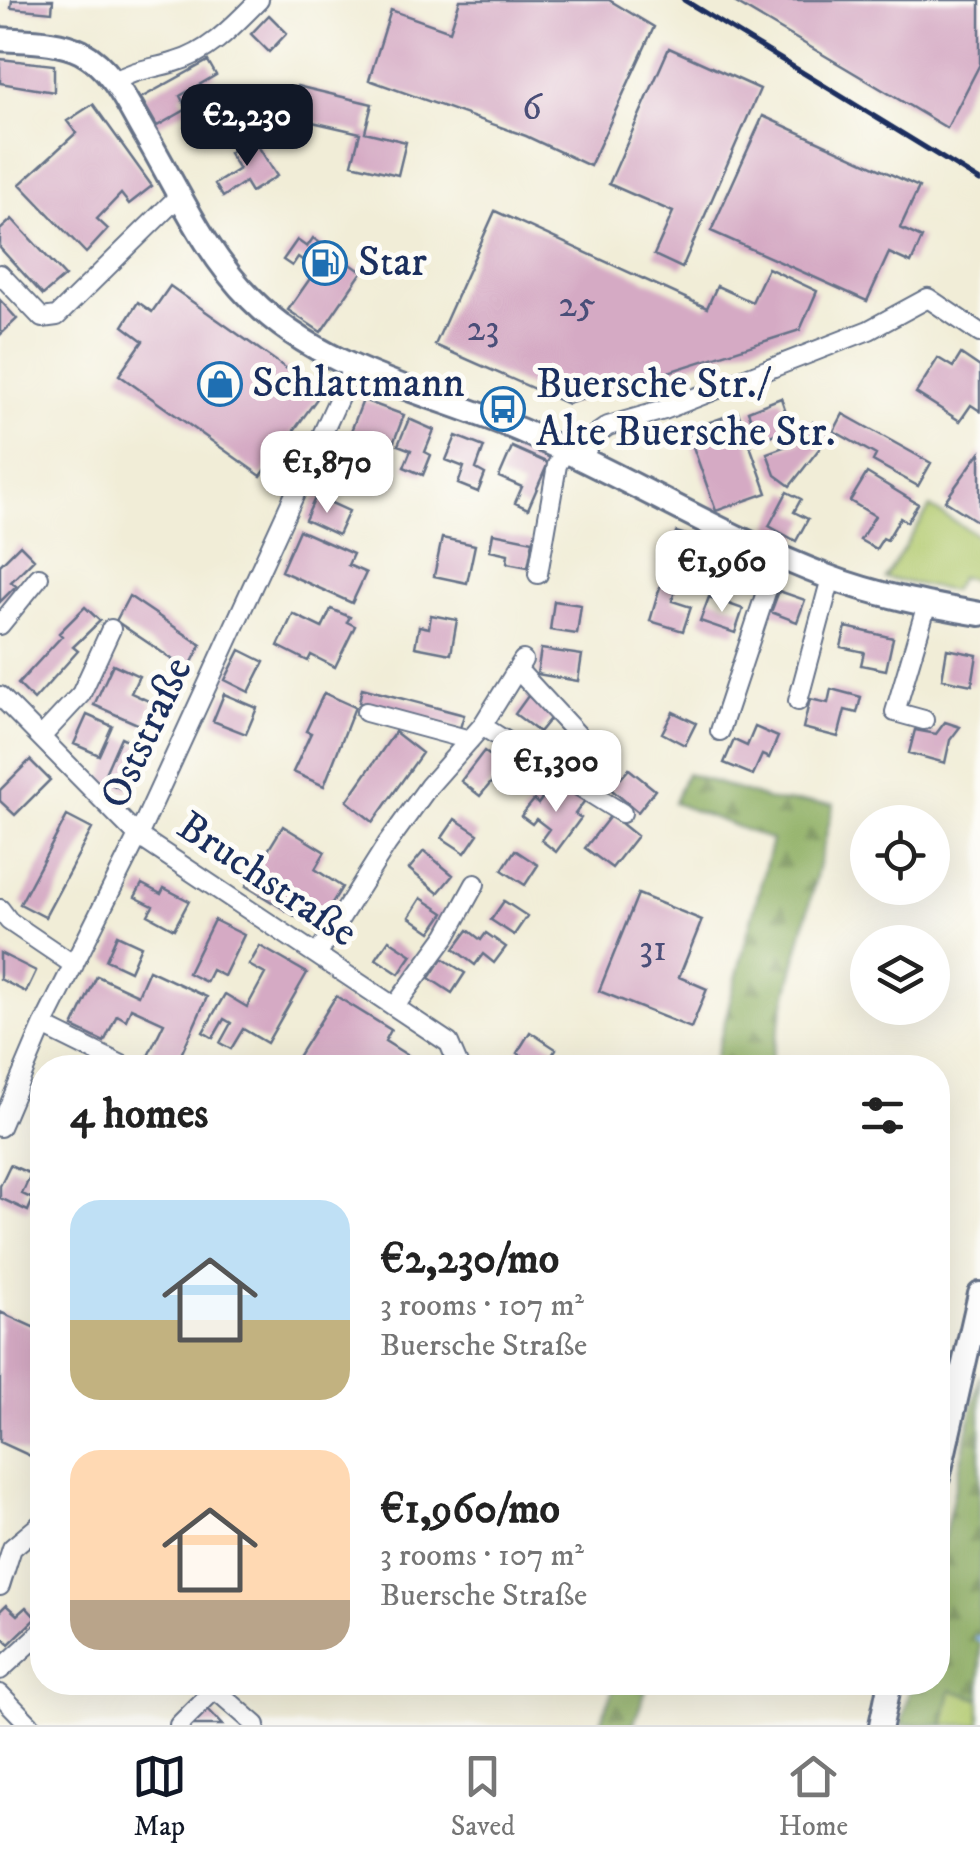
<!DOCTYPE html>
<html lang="en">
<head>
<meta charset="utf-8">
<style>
  body { margin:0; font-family:"IM FELL DW Pica",serif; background:#f6f6f6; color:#222; height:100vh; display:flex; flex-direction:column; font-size:38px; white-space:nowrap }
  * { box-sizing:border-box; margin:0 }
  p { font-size:32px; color:#767676 }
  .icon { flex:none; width:55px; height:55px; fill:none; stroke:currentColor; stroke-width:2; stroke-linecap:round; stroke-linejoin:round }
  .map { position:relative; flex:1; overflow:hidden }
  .details { position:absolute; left:30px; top:1055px; width:920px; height:640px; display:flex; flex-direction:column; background:#fff; border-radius:40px; box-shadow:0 10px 40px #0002 }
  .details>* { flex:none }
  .fabs { position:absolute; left:850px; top:805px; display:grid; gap:20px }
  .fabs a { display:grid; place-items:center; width:100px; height:100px; border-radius:50%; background:#fff; box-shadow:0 10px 40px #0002; font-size:50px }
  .price { position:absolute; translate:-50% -85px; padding:0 22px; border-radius:20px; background:#fff; color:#222; font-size:32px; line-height:65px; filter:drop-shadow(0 2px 5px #0008) }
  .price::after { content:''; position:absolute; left:50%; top:60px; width:30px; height:22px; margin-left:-15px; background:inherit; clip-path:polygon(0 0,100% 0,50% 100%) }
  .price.active { background:#111827; color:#fff }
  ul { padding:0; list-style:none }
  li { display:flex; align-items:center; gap:30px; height:250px; padding:0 40px }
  li span { display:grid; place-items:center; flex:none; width:280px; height:200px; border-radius:30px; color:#555 }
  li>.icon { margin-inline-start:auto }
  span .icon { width:120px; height:120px; fill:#fffc; stroke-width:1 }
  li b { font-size:42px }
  h2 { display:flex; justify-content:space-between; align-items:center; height:120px; padding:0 40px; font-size:42px }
  .dock { display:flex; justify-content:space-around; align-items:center; height:140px; border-top:2px solid #e0e0e0; background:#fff; font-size:28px; color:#767676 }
  .dock a { display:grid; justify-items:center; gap:5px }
  .dock .active { color:#111827 }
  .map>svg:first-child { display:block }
  .green { fill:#b1c96d; stroke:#667c66; stroke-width:2.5 }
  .forest { fill:url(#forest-firs); stroke:#546e5f; stroke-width:2.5 }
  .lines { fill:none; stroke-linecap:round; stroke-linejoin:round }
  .stream { stroke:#83b2ee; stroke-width:5 }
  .building { fill:#d5aac4 }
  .minor-casing { stroke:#667288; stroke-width:22 }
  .major-casing { stroke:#667288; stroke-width:28 }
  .minor { stroke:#fff; stroke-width:18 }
  .major { stroke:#fff; stroke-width:22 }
  .rail { stroke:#1b2f5e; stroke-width:5 }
  .labels { text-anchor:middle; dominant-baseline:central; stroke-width:10; stroke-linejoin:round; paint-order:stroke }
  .number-label { font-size:38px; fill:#4a4e78 }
  .poi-label { font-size:42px; fill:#1b2f5e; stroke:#fdfcf7; text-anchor:start }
  .street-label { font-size:42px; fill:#1b2f5e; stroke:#fdfcf7 }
</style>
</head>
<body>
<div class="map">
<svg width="980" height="1725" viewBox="0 0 980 1725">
  <defs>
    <pattern id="forest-firs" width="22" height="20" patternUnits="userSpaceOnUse" patternTransform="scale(2.5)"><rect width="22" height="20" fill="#8cad60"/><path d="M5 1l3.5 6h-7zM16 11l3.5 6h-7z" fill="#728d52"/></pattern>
  </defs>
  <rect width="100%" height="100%" fill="#fdfcf7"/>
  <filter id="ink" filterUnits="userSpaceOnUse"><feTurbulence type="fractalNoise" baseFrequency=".01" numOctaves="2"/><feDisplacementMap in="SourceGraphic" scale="20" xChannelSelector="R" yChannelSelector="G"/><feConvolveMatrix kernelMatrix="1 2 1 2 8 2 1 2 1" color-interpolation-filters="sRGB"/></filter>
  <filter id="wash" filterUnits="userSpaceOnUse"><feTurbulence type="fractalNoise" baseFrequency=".0048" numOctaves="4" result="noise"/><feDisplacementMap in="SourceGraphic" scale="40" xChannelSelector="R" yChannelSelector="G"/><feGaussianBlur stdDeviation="2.25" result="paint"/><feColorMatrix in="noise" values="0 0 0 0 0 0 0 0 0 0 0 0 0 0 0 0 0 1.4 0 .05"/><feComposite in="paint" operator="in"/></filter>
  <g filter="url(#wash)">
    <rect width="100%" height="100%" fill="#f1edd7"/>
    <!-- green -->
    <path class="green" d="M930 507 980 537V580L960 577 952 591 885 578Z
      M951 1689 980 1699V1725H943Z"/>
    <!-- forest -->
    <path class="forest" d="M686 773 773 801 834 804 769 1067H713L772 840 674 803Z
      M980 1375V1699L951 1690 943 1725H901L911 1683 938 1682V1564Z
      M616 1683H649L633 1725H599Z"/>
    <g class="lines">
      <!-- stream -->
      <path class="stream" d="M977 1638 980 1640"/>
    </g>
    <g id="blocks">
      <!-- building -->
      <path class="building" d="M12 0H53L52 12 11 8Z
        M460 0H609L654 27 590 166 526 136 369 80 391 10 450 31Z
        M731 0H980V64L947 128Z
        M269 15 287 33 269 52 251 34Z
        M669 48 760 89 682 268 654 255 673 212 609 184Z
        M0 59 54 65V92L0 83Z
        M208 61 216 75 180 96 187 109 157 126 141 98Z
        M297 86 372 104 365 132 406 142 398 175 352 164 360 133 265 111Z
        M238 88 257 111 228 134 209 110Z
        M93 104 152 186 129 204 121 194 97 219 108 229 86 253 20 184 76 133 67 121Z
        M763 116 919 187 900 228 922 238 911 263 889 253 867 301 711 231Z
        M253 138 277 176 251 192 245 182 223 197 215 184 239 169 229 153Z
        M495 211 707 308 717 286 752 302 768 268 817 291 800 330 568 404 435 345Z
        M12 219 65 276 43 295 0 248V230Z
        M313 238 362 272 321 332 288 310 316 270 298 257 292 266 283 260 297 240 307 247Z
        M170 286 321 393 261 476 119 375 143 341 123 326 138 302 152 312Z
        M0 300 17 319 0 335Z
        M961 354 980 367V411L971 405 960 421 916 393 938 358 953 367Z
        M781 398 791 428 759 440 748 411Z
        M363 400 404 415 382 473 341 457Z
        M738 412 767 493 716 511 687 430Z
        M843 414 931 463 918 486 873 461 876 455 834 431Z
        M409 419 434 430 425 452 431 455 423 475 404 467 411 450 398 445Z
        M813 422 830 435 790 486 775 475 767 453 800 441Z
        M456 436 484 447 476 469 485 474 478 492 458 484 464 467 446 460Z
        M512 447 548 463 528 509 515 503 522 487 499 477Z
        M980 452V523L945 501Z
        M867 473 918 504 907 522 900 518 887 540 883 538 876 549 860 540 875 516 850 501Z
        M787 492 801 499 794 512 808 519 796 541 769 526Z
        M316 496 349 511 338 535 305 520Z
        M299 530 353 554 348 565 366 573 352 603 281 571Z
        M676 532 707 541 694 583 679 578 672 601 691 607 683 631 650 621Z
        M493 533 533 541 528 567 507 563 508 554 490 550Z
        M442 538 475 545 467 583 434 576Z
        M20 545 34 559 11 582 16 586 0 602V565Z
        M779 591 805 600 797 622 771 612Z
        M129 596 201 645 188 670 116 621Z
        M709 597 743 609 735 633 700 621Z
        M554 601 581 605 577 634 550 630Z
        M85 607 100 621 73 647 78 651 34 700 18 684 62 636 59 633Z
        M331 609 350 617 347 622 355 626 335 667 311 655 308 661 278 646 293 614 322 628Z
        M431 615 457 620 451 654 415 647 419 626 429 628Z
        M846 627 893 638 886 670 861 665 864 652 841 647Z
        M541 649 582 655 578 681 537 674Z
        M947 649 977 655 972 685 942 679Z
        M240 650 264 662 249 692 225 680Z
        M113 664 139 676 131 693 153 703 142 726 94 705Z
        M362 688 464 715 460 728 359 702Z
        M831 689 861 697 857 713 845 710 838 737 803 728 810 699 828 703Z
        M324 693 355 707 324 786 293 772 311 733 306 731Z
        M224 694 257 708 246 734 213 721Z
        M528 696 553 715 539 732 515 714Z
        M673 712 696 723 685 745 662 733Z
        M87 715 112 726 99 755 74 744Z
        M945 722 960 727 950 740 945 763 909 753 915 730 936 734Z
        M755 727 778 737 769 758 762 755 753 775 724 763 734 740 747 746Z
        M395 732 422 753 373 822 347 801Z
        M121 737 146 749 127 791 102 780Z
        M484 751 519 778 510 791 494 779 480 796 461 781Z
        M30 760 50 780 15 815 0 801V790Z
        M609 768 621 778 629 769 655 790 638 812 600 780Z
        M563 782 586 799 575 814 581 818 556 852 541 840 549 829 536 819 532 824 521 816 534 800 538 804 546 793 551 797Z
        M611 815 637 836 612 868 585 848Z
        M67 816 92 829 45 917 20 904Z
        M455 819 478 834 465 853 442 838Z
        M283 826 325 852 315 869 342 887 316 929 246 886Z
        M515 850 538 865 525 885 502 870Z
        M424 851 453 875 438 893 409 869Z
        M142 884 161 894 164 888 189 901 174 929 148 915 153 906 135 897Z
        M638 894 702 920 679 977 707 989 691 1028 599 991Z
        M421 898 444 913 431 932 409 917Z
        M504 901 527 916 514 935 491 920Z
        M214 920 244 935 224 976 212 970 206 982 188 973Z
        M468 930 481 940 486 933 506 947 494 963 483 954 475 965 454 949Z
        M117 935 141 946 130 971 106 960Z
        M389 940 412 955 399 974 376 959Z
        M260 946 307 973 267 1043 243 1029 231 1049 220 1043 231 1023 224 1019 213 1038 203 1032 225 994 247 1007 265 974 249 965Z
        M0 953 36 971 26 992 0 979Z
        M442 958 465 973 452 993 429 978Z
        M149 970 207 997 175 1068 147 1058 164 1023 131 1008 126 1020 117 1015 104 1042 73 1027 97 976 138 995Z
        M336 996 391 1030 385 1041 423 1065 421 1068H291Z
        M530 1032 556 1049 544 1068 517 1053Z
        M10 1165 31 1174 22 1194 33 1199 28 1211 0 1198V1186Z
        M0 1312 42 1331V1446L37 1459 0 1442Z
        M6 1605 17 1615 26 1607 36 1618 9 1644 0 1635V1611Z
        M207 1708 223 1725H189Z"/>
    </g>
  </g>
  <g filter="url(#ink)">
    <use href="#blocks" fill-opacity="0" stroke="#667288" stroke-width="2.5"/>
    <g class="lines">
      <!-- minor casing -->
      <g class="minor-casing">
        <path id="minor" d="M114 82C134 69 153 69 175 62 210 52 234 25 259 0
          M0 274 42 318 57 316 180 195
          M581 459 595 435 608 426 664 410 869 330 928 298 980 333
          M538 574 557 465 565 451
          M0 625 39 577
          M517 669 600 759
          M0 696 138 836 449 1043 458 1064 455 1068
          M798 701 831 578
          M366 712 470 740
          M924 720 895 712 927 604
          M482 726 622 813
          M720 731 778 556
          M41 737 81 694 111 629
          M0 909 9 921 74 965
          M317 955 387 844 429 786 482 726 523 660
          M395 1006 447 935 475 884
          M43 1026 128 1068
          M0 1127 43 1026 138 836 354 365
          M0 1586 12 1548 42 1523
          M0 1670 42 1632
          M0 1694 30 1725
          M179 1725 211 1693 217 1691 256 1725"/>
      </g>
      <!-- major casing -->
      <g class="major-casing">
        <path id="major" d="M0 39C26 41 58 40 81 52 113 69 128 105 145 134 178 190 205 253 251 299 322 371 429 392 520 430 624 475 721 536 826 576 875 595 929 605 980 614
          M938 1478 980 1294
          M881 1725 890 1682"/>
      </g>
      <!-- minor -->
      <use href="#minor" class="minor"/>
      <!-- major -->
      <use href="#major" class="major"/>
      <!-- rail -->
      <path class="rail" d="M684 0 980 181"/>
    </g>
  </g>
  <!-- icons -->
  <defs>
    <g id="fuel-ring" transform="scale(2.25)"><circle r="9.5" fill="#fdfcf7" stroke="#1f6fb2" stroke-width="1.5"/><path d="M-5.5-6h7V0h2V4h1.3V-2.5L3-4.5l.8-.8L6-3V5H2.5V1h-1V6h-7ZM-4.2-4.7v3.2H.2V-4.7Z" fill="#1f6fb2"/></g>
    <g id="shop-ring" transform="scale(2.25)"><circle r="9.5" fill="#fdfcf7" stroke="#1f6fb2" stroke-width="1.5"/><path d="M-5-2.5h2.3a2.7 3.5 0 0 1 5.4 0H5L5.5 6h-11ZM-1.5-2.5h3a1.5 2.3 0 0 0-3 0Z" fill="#1f6fb2"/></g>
    <g id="bus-ring" transform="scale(2.25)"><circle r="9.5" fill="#fdfcf7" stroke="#1f6fb2" stroke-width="1.5"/><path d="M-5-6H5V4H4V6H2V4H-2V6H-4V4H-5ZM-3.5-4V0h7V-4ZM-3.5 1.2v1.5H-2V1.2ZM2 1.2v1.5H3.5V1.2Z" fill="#1f6fb2"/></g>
  </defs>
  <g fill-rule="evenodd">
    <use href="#fuel-ring" x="325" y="263"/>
    <use href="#shop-ring" x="220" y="384"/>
    <use href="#bus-ring" x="503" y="409"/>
  </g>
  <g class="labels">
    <!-- number labels -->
    <g class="number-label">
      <text x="532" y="108">6</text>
      <text x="577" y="305">25</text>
      <text x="483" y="329">23</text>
      <text x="653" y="949">31</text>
    </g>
    <!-- poi labels -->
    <g class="poi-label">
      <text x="358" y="263">Star</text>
      <text x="252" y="384">Schlattmann</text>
      <text x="536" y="385">Buersche Str./<tspan x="536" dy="48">Alte Buersche Str.</tspan></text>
    </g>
    <!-- street labels -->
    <g class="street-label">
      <text transform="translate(147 733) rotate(-65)">Oststraße</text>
      <text transform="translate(267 880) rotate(34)">Bruchstraße</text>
    </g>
  </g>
</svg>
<div class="fabs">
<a><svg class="icon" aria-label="locate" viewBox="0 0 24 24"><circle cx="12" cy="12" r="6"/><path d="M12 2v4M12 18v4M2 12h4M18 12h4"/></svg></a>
<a><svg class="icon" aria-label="layers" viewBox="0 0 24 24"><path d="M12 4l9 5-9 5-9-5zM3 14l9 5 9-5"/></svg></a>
</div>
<b class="price active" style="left:247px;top:169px">€2,230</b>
<b class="price" style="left:327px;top:516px">€1,870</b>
<b class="price" style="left:722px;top:615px">€1,960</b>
<b class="price" style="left:556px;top:815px">€1,300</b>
<section class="details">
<h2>4 homes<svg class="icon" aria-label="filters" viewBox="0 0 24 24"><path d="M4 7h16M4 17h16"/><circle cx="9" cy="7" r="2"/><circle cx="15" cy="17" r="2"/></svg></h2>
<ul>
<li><span style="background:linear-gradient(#bfe0f5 60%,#c2b280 0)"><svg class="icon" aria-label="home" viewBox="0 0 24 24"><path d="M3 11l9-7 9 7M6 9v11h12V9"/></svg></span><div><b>€2,230/mo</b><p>3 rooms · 107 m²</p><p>Buersche Straße</p></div></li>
<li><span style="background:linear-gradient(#ffd9b3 75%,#b9a48a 0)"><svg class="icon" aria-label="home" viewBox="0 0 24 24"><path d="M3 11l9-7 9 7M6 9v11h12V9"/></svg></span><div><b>€1,960/mo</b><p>3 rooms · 107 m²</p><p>Buersche Straße</p></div></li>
</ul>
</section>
</div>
<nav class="dock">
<a class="active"><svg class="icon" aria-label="map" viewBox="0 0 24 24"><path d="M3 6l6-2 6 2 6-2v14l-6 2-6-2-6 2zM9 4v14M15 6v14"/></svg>Map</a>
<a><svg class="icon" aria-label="saved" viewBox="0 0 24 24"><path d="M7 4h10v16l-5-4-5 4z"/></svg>Saved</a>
<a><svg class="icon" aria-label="home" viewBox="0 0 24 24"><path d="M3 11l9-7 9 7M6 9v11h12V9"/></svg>Home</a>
</nav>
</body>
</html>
